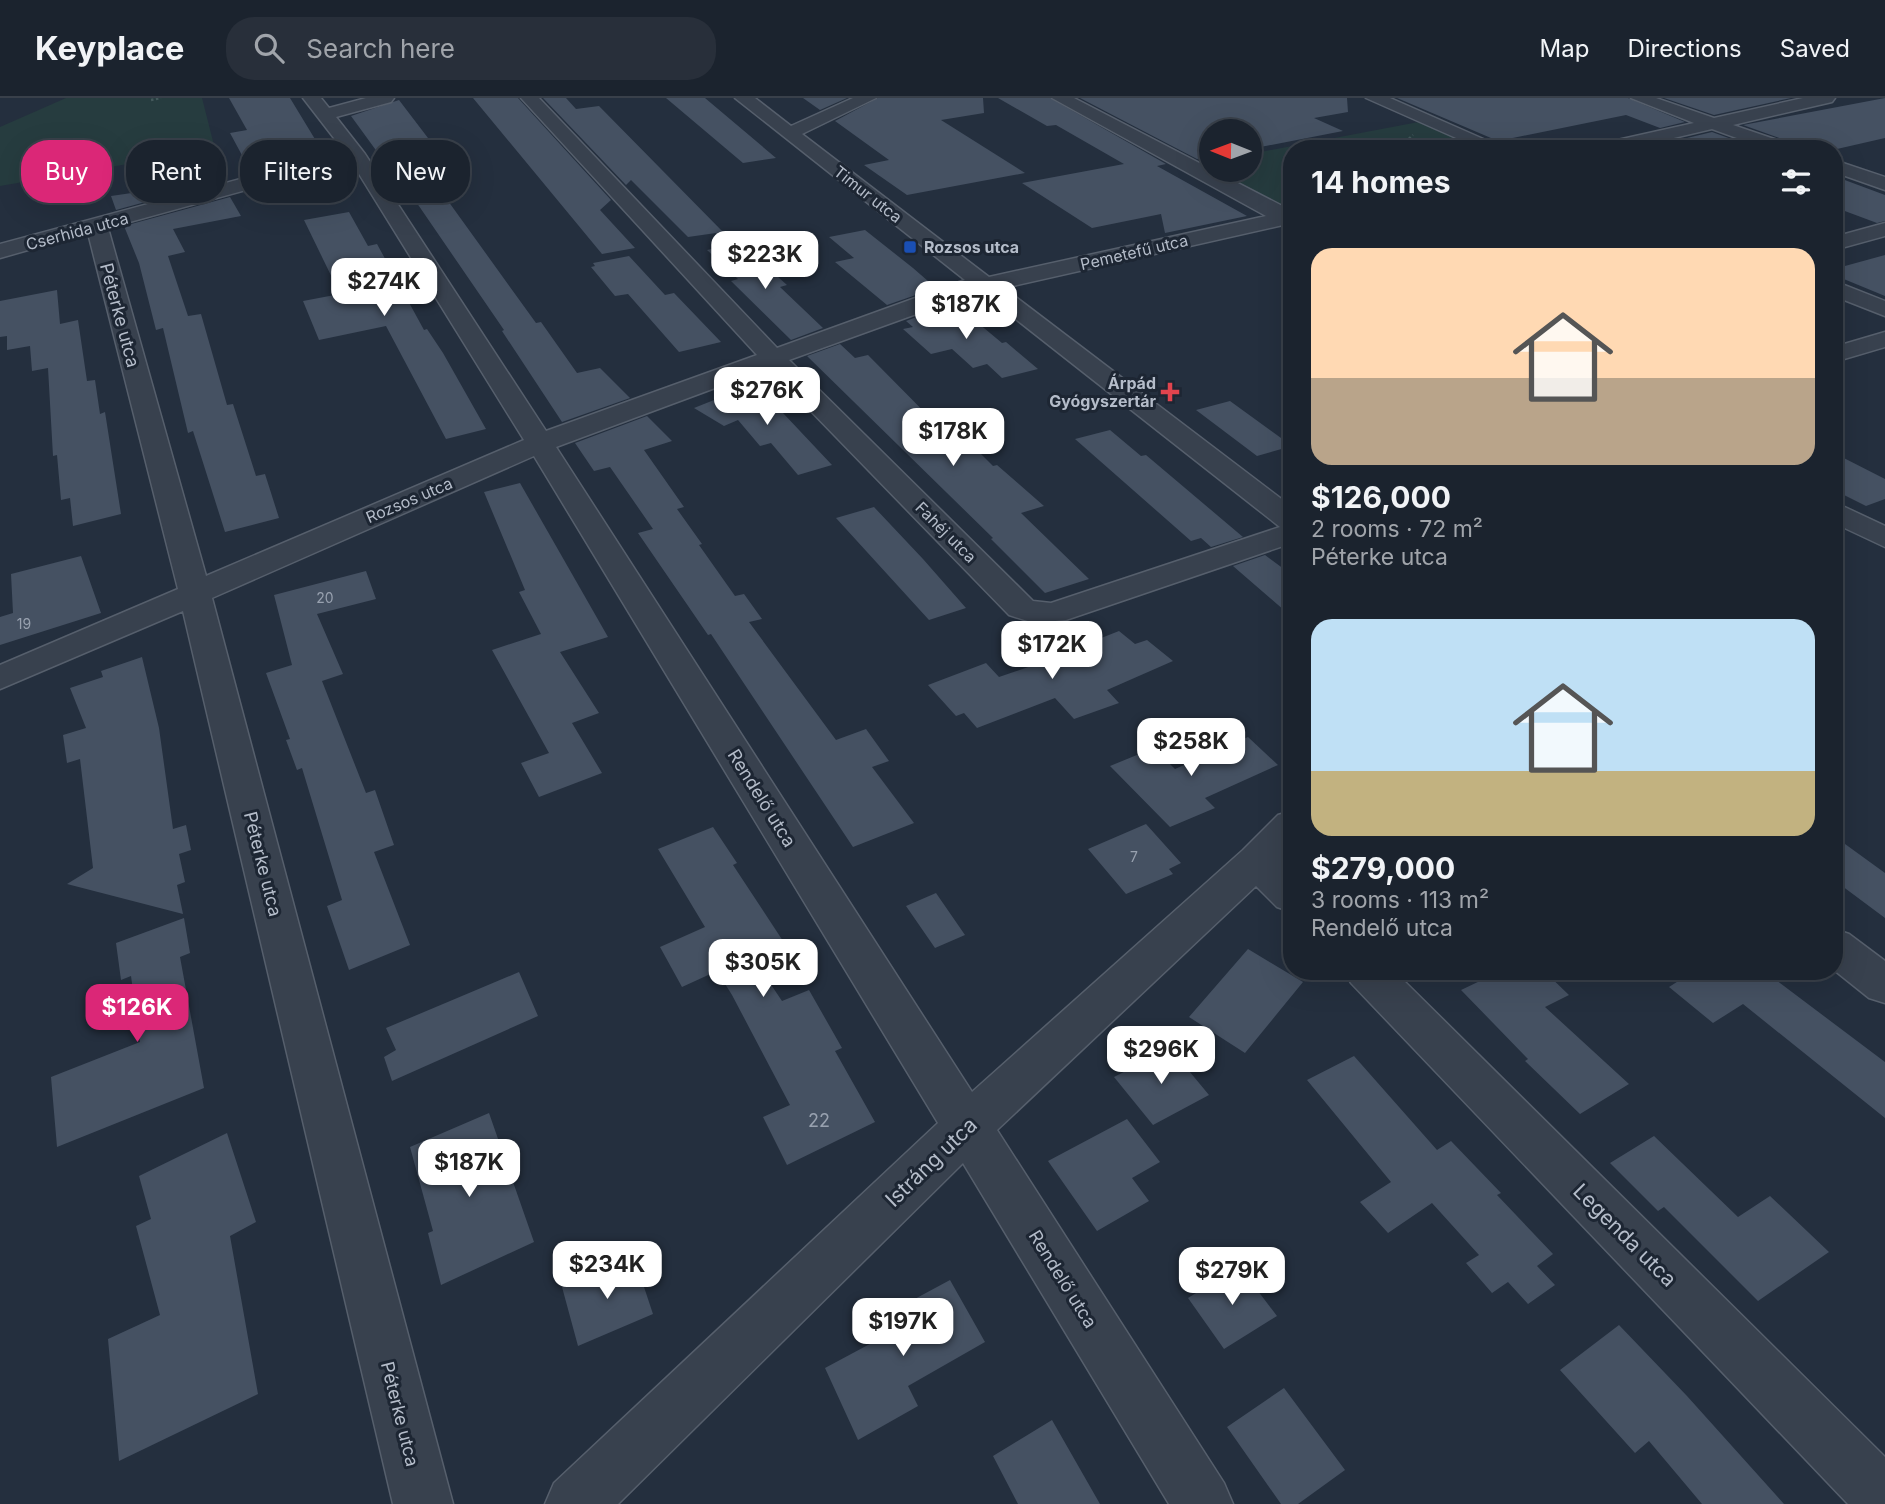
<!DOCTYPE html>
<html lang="en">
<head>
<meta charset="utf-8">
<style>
  body { margin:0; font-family:Inter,sans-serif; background:#282f3a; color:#f1f3f6; height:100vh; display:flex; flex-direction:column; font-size:26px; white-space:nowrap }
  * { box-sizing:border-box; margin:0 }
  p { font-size:23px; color:#a0a4aa }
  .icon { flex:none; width:38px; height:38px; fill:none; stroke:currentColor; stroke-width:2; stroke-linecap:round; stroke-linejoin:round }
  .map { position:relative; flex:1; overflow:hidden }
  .sheet { position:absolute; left:1283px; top:42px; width:560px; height:840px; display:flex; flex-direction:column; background:#1b232e; border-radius:28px; box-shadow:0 7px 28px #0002,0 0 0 2px #39404a }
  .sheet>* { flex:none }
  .banner { position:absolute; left:21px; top:42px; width:665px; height:63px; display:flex; gap:14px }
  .needle { width:46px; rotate:271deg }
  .tools { position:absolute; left:1199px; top:21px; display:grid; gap:14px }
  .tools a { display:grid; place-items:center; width:63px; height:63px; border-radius:50%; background:#1b232e; box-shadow:0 7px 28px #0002,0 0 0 2px #39404a; font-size:35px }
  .price { position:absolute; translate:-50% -60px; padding:0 16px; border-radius:14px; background:#fff; color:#222; font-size:23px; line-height:46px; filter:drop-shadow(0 2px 4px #0008) }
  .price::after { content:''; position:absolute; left:50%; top:42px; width:21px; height:16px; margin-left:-10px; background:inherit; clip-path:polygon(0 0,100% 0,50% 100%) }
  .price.on { background:#db2777; color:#fff }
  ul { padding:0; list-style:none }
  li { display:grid; align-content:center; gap:14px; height:371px; padding:0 28px }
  li span { display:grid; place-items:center; height:217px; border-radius:21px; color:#555 }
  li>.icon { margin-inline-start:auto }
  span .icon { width:126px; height:126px; fill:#fffc; stroke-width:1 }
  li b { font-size:30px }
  h2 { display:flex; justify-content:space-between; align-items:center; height:84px; padding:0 28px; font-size:30px }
  .pill { padding:0 24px; border-radius:28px; background:#1b232e; box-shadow:0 7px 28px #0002,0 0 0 2px #39404a; font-size:24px; line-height:63px }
  .pill.on { background:#db2777; color:#fff }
  header { display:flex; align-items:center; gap:42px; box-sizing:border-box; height:98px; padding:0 35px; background:#1b232e; border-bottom:2px solid #39404a }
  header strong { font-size:33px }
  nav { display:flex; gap:38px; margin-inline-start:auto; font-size:24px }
  .search { width:490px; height:63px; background:#282f3a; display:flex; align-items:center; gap:18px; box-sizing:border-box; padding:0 24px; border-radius:28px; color:#a0a4aa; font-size:26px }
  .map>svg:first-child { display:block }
  .green { fill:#263c3f }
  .building { fill:#455162 }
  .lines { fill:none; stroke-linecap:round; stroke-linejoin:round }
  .minor-casing { stroke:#565f6c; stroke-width:3 }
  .path { stroke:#44595c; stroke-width:2.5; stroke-dasharray:2.5 2.5; stroke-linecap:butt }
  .minor { fill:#38414e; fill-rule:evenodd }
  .transit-dot { fill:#1a4fb4; stroke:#1d2633; stroke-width:2.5 }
  .health-dot { fill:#e0444e; stroke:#1d2633; stroke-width:2.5 }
  .labels { text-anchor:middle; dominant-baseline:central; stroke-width:6; stroke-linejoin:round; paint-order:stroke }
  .number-label { font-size:14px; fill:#98a1af }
  .far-street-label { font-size:16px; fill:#b4bcc9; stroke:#1d2633 }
  .far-poi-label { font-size:16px; font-weight:bold; fill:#b4bcc9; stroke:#1d2633; text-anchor:start }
  .street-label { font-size:18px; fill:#b4bcc9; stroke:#1d2633 }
  .near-number-label { font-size:18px; fill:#98a1af }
  .near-street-label { font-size:21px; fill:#b4bcc9; stroke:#1d2633 }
</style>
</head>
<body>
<header>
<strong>Keyplace</strong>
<div class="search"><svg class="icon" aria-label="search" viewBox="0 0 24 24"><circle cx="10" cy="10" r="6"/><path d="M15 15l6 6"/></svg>Search here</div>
<nav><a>Map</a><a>Directions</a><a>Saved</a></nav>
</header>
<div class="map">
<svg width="1885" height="1406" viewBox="0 0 1885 1406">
  <rect width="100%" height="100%" fill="#242f3e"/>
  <!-- green -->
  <path class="green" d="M66 0H202L215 51 0 88V29Z
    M1429 22 1497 51H1292L1291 119 1187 68 1211 64V72H1250V56Z"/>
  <!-- building -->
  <path class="building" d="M229 0H290L324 56 251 74 230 35 247 32Z
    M473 0H518L611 102 600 112 635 150 602 156Z
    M543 0H566L576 11 599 8 723 134 688 139 631 82 626 87Z
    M666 0H705L776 60 743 65Z
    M803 0H847L820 12Z
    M878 0H983L984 15 941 22 1025 75 907 97 864 67 889 62 835 23Z
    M998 0H1050L1166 66 1157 68 1247 118 1165 135 1161 116 1092 130 1022 85 1124 66 1056 27 1047 28Z
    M1080 0H1347L1348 14 1314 20 1343 33 1250 51V33H1211V58L1197 61Z
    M1397 0H1628L1685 24 1660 30 1626 17 1498 43Z
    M1664 0H1791L1714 17Z
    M1885 0V40L1837 51H1796L1793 45 1743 27Z
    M399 2 457 78 452 79 457 86 438 89 536 225 541 224 577 275 600 270 630 300 562 324 502 233 504 232 397 76 394 77 351 18Z
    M1712 34 1759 51H1718L1687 40Z
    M333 71 343 88 311 94 303 79Z
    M215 72 222 83 116 112 111 98 159 91 157 85Z
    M1834 78 1885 97V123L1877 125 1834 109Z
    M230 99 241 118 173 131 185 154 168 158 188 218 201 216 227 307 233 306 256 378 265 376 279 420 225 434 193 333 188 335 163 230 156 232 139 165 124 128Z
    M349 114 368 148 377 146 424 232 427 231 443 255 486 331 446 341 386 228 319 242 303 203 340 196 304 122Z
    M865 132 913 170 936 190 887 207 835 164 854 160 829 139Z
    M740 145 787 187 780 189 823 230 791 242 731 183 738 181 707 152Z
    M1885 157V198L1834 177V171Z
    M629 158 665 197 674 195 721 244 679 254 628 196 615 198 591 169 595 168 593 165Z
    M57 192 60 226 78 222 87 283 95 282 100 316 105 314 121 416 73 428 70 400 61 402 57 357 53 358 48 270 32 273 30 248 7 252V238L0 239V203Z
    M954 205 1002 245 1006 244 1038 271 1002 280 987 266 973 270 952 251 931 256 903 231 913 229 906 223Z
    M840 246 855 260 868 257 957 347 969 344 993 368 997 367 1044 408 1021 415 1089 481 1045 495 991 441 993 440 807 258Z
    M749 288 767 298 832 367 798 377 771 345 760 348 738 322 724 328 694 310Z
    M1230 303 1292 348 1257 358 1196 312Z
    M647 318 672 343 644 352 684 409 677 411 702 446 699 447 735 498 744 496 762 521 749 524 836 642 866 631 889 663 872 669 914 725 853 749 711 536 708 537 638 435 653 431 610 369 594 373 575 345Z
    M1110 332 1141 358 1146 357 1243 439 1211 449 1201 440 1191 443 1075 341Z
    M1834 355 1885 381V401L1866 408 1834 392Z
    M520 385 608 539 560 554 599 615 572 625 602 675 539 699 521 665 549 655 492 552 541 536 519 494 525 492 484 394Z
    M874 409 923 461 966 510 929 522 836 420Z
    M1265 457 1292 477V519L1233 468Z
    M81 458 101 515 0 547V519L13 515 11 476Z
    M366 473 376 501 317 516 343 576 322 583 366 695 375 692 394 747 374 754 410 847 349 872 327 808 342 802 302 670 297 672 286 642 290 641 266 575 292 567 274 497Z
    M1119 533 1135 546 1147 542 1173 563 1107 592 1119 605 1074 621 1055 600 977 630 964 615 956 618 928 587 986 565 999 579 1089 548 1086 546Z
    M142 559 159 630 173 731 186 727 191 752 179 756 185 784 177 787 183 816 67 786 93 770 80 661 67 665 63 637 86 630 70 590 103 579 101 573Z
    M1248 639 1278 667 1205 700 1215 710 1170 729 1110 668 1154 650 1175 671Z
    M1146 726 1181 765 1169 771 1173 776 1126 796 1088 751Z
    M713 729 737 765 733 767 783 843 751 857 782 903 809 892 842 950 835 953 875 1024 787 1067 763 1019 790 1007 732 897 717 873 682 889 660 849 705 829 658 751Z
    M1834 738 1885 775V820L1834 782Z
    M936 795 965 837 935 850 906 808Z
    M184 820 190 855 180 859 204 990 57 1049 51 979 140 944 131 878 121 882 116 845Z
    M1248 851 1303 884 1245 955 1189 919Z
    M1501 873H1544L1569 897 1545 909 1629 986 1580 1016 1525 963 1528 961 1461 892Z
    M1694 873H1764L1885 964V1020L1743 906 1713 925 1669 889Z
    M519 874 538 918 392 983 384 959 396 952 386 930Z
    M1170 950 1209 997 1153 1027 1114 979Z
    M1354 958 1437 1052 1451 1043 1501 1095 1497 1097 1553 1156 1537 1168 1555 1187 1528 1206 1508 1184 1492 1195 1466 1165 1479 1157 1432 1105 1388 1135 1360 1104 1391 1084 1307 982Z
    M489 1015 534 1144 441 1187 428 1135 433 1133 410 1049Z
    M1127 1021 1160 1064 1132 1080 1149 1103 1097 1133 1048 1063Z
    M227 1035 256 1124 230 1138 258 1296 119 1363 108 1241 160 1217 136 1128 151 1121 139 1078Z
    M1654 1038 1738 1119 1770 1098 1829 1154 1758 1203 1664 1109 1658 1113 1610 1065Z
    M634 1159 653 1216 578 1248 562 1189Z
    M1239 1168 1277 1218 1224 1251 1188 1200Z
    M950 1182 985 1244 908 1288 918 1308 858 1342 825 1270 894 1233 885 1217Z
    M1619 1227 1687 1298 1784 1406H1702L1649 1343 1635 1355 1560 1272Z
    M1284 1290 1345 1372 1298 1406H1281L1227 1329Z
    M1052 1322 1100 1406H1018L993 1358Z"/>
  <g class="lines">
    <!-- minor casing -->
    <g class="minor-casing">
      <path id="minor" d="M303 0H321L329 10 366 0H394L391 4 336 19 365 56 546 333 757 257 521 0H539L777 250 965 182 735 0H755L791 28 853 0H876L802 36 989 179 1266 118 1052 0H1074L1292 113V130L1283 127 1004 190 1292 409V445L1066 522 1034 525 1009 517 769 270 556 349 972 994 1243 752 1278 717 1292 713V752L1282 763 1292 772V814L1277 809 1256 788 997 1032 1224 1385 1233 1406H1169L963 1065 618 1406H545L554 1385 938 1025 534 358 212 500 453 1406H393L183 513 0 591V567L178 491 88 135 0 160V146L344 53ZM351 63 524 342 206 478 108 130ZM980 193 1280 429 1051 505 1033 503 789 262Z
        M1366 0H1390L1506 51H1481Z
        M1631 0H1656L1714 20 1803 0H1835L1832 4 1733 27 1792 47 1794 51H1767L1712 31 1627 51H1593L1595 47 1694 25Z
        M1834 62 1885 79V92L1834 74Z
        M1885 125V138L1834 152V139Z
        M1834 183 1885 203V218L1834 198Z
        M1885 234V249L1834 264V249Z
        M1834 404 1885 428V449L1834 425Z
        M1834 831 1849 836 1885 863V905L1869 900 1834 872Z
        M1344 873H1394L1885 1359V1406H1848L1351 885Z"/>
    </g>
    <!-- path -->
    <path class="path" d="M151 2 161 0
      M1398 51 1413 37"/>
    <!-- minor -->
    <use href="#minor" class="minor"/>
  </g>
  <!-- markers -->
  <rect class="transit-dot" x="903" y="142" width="14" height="14" rx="3.5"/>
  <path class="health-dot" d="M1166.5 283.5h7v7h7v7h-7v7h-7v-7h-7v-7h7z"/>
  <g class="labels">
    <!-- number labels -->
    <g class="number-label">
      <text x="325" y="499">20</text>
      <text x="24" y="525">19</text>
      <text x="1134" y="758">7</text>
    </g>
    <!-- far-street labels -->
    <g class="far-street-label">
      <text transform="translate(868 96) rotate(38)">Timur utca</text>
      <text transform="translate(77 133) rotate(-15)">Cserhida utca</text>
      <text transform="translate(1134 154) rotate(-13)">Pemetefű utca</text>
      <text transform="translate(409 402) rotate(-23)">Rozsos utca</text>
      <text transform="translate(946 434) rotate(45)">Fahéj utca</text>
    </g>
    <!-- far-poi labels -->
    <g class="far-poi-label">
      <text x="924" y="149">Rozsos utca</text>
      <text x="1156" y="285" text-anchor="end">Árpád<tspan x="1156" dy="18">Gyógyszertár</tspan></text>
    </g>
    <!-- street labels -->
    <g class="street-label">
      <text transform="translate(120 217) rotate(75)">Péterke utca</text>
      <text transform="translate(762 700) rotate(58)">Rendelő utca</text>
      <text transform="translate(263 766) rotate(76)">Péterke utca</text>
      <text transform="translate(1063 1181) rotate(58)">Rendelő utca</text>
      <text transform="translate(400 1316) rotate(76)">Péterke utca</text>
    </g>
    <!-- near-number labels -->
    <g class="near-number-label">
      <text x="819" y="1022">22</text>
    </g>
    <!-- near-street labels -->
    <g class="near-street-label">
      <text transform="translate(931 1064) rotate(-44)">Istráng utca</text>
      <text transform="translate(1625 1137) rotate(45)">Legenda utca</text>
    </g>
  </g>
</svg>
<div class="tools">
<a><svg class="needle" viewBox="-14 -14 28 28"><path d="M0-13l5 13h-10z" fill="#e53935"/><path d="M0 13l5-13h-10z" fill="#a0a4aa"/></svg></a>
</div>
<b class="price" style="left:765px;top:193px">$223K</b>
<b class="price" style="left:384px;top:220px">$274K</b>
<b class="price" style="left:966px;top:243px">$187K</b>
<b class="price" style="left:767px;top:329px">$276K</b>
<b class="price" style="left:953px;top:370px">$178K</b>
<b class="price" style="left:1052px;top:583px">$172K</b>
<b class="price" style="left:1191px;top:680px">$258K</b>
<b class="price" style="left:763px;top:901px">$305K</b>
<b class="price on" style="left:137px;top:946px">$126K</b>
<b class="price" style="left:1161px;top:988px">$296K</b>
<b class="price" style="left:469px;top:1101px">$187K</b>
<b class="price" style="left:607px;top:1203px">$234K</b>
<b class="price" style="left:1232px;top:1209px">$279K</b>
<b class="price" style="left:903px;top:1260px">$197K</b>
<div class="banner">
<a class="pill on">Buy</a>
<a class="pill">Rent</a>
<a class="pill">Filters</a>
<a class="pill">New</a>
</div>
<section class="sheet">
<h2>14 homes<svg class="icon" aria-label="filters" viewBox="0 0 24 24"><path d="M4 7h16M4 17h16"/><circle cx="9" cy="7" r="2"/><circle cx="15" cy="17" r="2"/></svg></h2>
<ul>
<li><span style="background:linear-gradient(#ffd9b3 60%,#b9a48a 0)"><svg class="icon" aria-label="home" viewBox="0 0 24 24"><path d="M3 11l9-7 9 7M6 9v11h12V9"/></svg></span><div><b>$126,000</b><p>2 rooms · 72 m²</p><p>Péterke utca</p></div></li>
<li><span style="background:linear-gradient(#bfe0f5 70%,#c2b280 0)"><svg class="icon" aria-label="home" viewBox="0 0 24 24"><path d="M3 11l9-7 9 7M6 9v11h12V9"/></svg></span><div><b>$279,000</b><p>3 rooms · 113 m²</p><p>Rendelő utca</p></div></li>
</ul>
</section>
</div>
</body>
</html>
